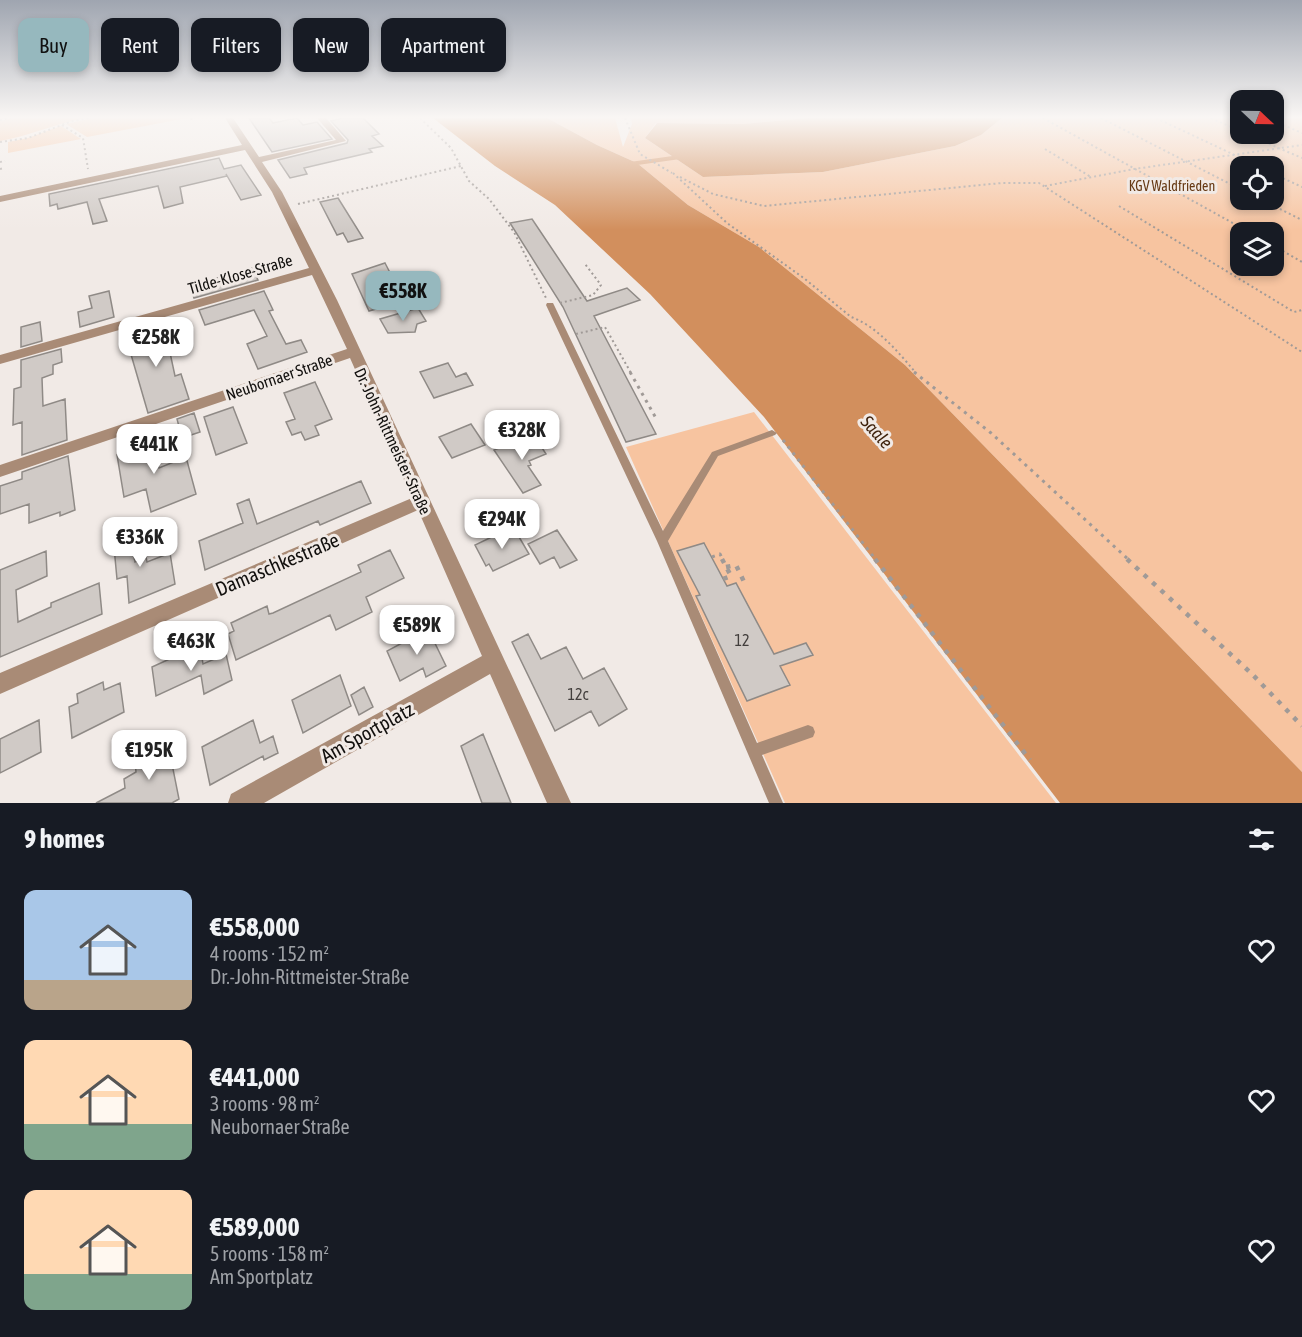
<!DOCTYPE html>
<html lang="en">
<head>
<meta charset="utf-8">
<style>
  body { margin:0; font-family:"Asap Condensed",sans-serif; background:#20242c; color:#f1f3f6; height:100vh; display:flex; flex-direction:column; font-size:22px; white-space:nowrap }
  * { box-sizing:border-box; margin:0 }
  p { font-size:20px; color:#9ea1a6 }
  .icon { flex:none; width:33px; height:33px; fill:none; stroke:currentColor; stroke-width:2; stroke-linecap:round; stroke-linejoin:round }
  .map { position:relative; height:803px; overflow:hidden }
  .side { display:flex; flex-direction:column; background:#171b24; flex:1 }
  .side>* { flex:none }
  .hud { position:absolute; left:18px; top:18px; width:600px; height:54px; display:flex; gap:12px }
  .needle { width:39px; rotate:112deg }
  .fabs { position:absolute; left:1230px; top:90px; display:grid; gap:12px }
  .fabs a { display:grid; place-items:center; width:54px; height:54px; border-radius:12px; background:#171b24; box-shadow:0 3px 9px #0003; font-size:30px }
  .price { position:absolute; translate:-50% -51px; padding:0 14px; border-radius:12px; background:#fff; color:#222; font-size:20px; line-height:39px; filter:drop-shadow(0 2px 3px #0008) }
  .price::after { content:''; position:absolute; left:50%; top:36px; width:18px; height:14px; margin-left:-9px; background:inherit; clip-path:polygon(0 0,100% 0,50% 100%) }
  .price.current { background:#96b8be; color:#111 }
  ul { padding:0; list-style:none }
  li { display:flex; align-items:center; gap:18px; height:150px; padding:0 24px }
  li span { display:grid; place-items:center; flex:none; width:168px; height:120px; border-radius:12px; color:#555 }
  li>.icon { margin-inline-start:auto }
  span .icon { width:72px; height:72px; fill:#fffc; stroke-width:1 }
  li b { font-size:26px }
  h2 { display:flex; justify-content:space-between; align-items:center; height:72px; padding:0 24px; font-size:26px }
  .chip { padding:0 21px; border-radius:12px; background:#171b24; box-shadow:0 3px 9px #0003; font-size:21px; line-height:54px }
  .chip.current { background:#96b8be; color:#111 }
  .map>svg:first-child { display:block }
  .green { fill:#f7c4a0; fill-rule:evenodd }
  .water { fill:#d28f5d }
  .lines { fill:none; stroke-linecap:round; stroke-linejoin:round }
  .stream { stroke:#d28f5d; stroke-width:4 }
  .building { fill:#d0cac6; stroke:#8f8a86; stroke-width:1.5 }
  .path-far2 { stroke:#a09a97; stroke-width:2; stroke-dasharray:2 3; stroke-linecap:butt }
  .path-far1 { stroke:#a09a97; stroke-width:3; stroke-dasharray:3 5; stroke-linecap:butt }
  .path { stroke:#a09a97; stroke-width:4.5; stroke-dasharray:4.5 7; stroke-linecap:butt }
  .lane { fill:#a98b76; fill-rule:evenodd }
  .street { fill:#a98b76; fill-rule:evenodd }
  .labels { text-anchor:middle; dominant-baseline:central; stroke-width:6; stroke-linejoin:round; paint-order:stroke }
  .far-park-label { font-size:14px; fill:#663914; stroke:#f1eae6 }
  .street-label { font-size:16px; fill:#12100e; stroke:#f1eae6 }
  .near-number-label { font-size:16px; fill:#423e3c }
  .water-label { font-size:18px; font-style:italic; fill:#3f230d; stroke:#f1eae6 }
  .near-street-label { font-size:20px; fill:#12100e; stroke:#f1eae6 }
</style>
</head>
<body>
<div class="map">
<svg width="1302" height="803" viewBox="0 0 1302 803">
  <rect width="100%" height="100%" fill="#f1eae6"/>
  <!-- green -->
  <path class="green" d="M15 118H86C56 123 30 136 0 141V121Z
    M93 118H187L87 137 66 124Z
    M547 118H615L623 147 632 124 631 118H807L745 124 656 123 645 138 703 177 823 172 955 146 981 135 1002 118H1240V134H1274V118H1302V772L905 365 759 247 688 205 637 163 597 145ZM1240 166H1274V200H1240ZM1240 232H1274V266H1240Z
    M61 126 81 139 8 153V142L28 138Z
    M754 412 1056 803H785L626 447Z"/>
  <!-- water -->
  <path class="water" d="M433 118H547L597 145 637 163 688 205 759 247 905 365 1302 772V803H1060L764 417 650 294 555 205 495 166Z
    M807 118H1002L981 135 955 146 823 172 703 177 645 138 657 123 744 124Z"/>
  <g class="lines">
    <!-- stream -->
    <path class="stream" d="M630 164 680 157"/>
  </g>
  <!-- building -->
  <path class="building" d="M249 118H269L273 123 297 118 303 125 317 122 332 139 272 152Z
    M343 118H363L379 134 372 136 383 146 369 149 372 152 304 168 307 174 290 178 278 160 347 143 348 140 331 121Z
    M219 158 224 169 241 165 261 195 241 200 226 174 227 176 180 187 183 203 164 208 158 186 99 199 107 221 93 224 87 202 58 209 57 204 50 206 49 194Z
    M338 198 363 238 348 242 343 233 337 235 320 202Z
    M532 219 587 301 627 288 640 300 594 316 656 434 626 442 563 307 510 223Z
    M385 263 403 298 392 303 381 282 374 284 386 306 369 311 352 274Z
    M252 268 258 280 194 298 190 286Z
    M109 291 114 317 80 327 78 312 92 308 89 296Z
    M264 291 273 310 269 311 286 344 301 340 307 352 258 369 247 344 267 336 254 310 205 325 199 310Z
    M418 308 426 321 417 324 415 332 388 333 380 319Z
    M163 320 175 376 181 374 189 399 148 413 130 351 136 350 131 329Z
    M40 322 42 341 21 347V327Z
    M61 349 62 362 53 365V374L42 378 43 406 65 399 67 440 22 455V422L13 425 14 389 21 387V360Z
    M448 363 456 377 466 373 473 385 434 398 420 372Z
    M315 382 332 419 315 426 319 435 305 440 301 432 292 435 286 422 295 419 284 393Z
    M233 407 247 443 216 455 204 417Z
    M194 413 200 432 182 438 177 419Z
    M471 424 485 445 452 458 439 437Z
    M533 434 546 454 529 461 531 465 528 466 541 485 523 493 494 450Z
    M151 435 159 468 186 457 196 494 151 512 146 489 124 497 117 455 122 453 121 446Z
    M68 456 75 510 60 516V512L29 523V504L0 514V486L22 479V472Z
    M361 481 371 503 320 525 318 521 205 570 199 541 243 523 237 504 249 499 257 524Z
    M121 527 122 534 128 531 135 562 146 557 147 562 170 553 175 584 129 603 127 576 117 579 114 547 110 549 108 533Z
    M515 530 529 554 493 571 489 564 486 566 475 545 502 532 504 535Z
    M557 530 577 560 560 568 554 557 540 564 528 544Z
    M704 543 727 586 736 583 774 654 806 643 813 655 780 666 790 685 747 701 696 596 700 595 677 551Z
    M390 550 404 578 366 597 372 612 336 630 330 615 236 660 228 634 234 631 231 623 267 606 269 614 273 613 361 572 358 565Z
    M46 551 47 576 16 590 18 622 51 607V603L99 583 102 614 0 657V570Z
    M428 629 446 666 426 677 423 668 400 681 387 651Z
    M528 634 541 659 566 647 583 679 604 668 627 709 599 726 591 711 555 731 512 642Z
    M200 645 203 664 226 654 232 680 204 694 201 675 156 696 152 667Z
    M340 675 351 706 303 733 292 700Z
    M103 682 104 690 120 683 124 712 72 738 69 707 78 703 77 694Z
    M364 687 373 707 359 715 351 695Z
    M39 720 41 752 0 773V739Z
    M253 720 260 743 273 736 278 753 264 760 263 756 210 785 202 747Z
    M483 734 511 803H482L461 746Z
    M168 744 179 799 172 803H96L125 788 124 779 136 772 135 761Z"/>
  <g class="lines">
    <!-- path-far2 -->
    <path class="path-far2" d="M191 118 192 122
      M420 118 451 148 469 181 489 199 514 232 546 298
      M625 118 640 154 672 173
      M1043 118 1249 232
      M1101 118 1240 189
      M1156 118 1258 166
      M1211 118 1240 131
      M0 120 10 118
      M1274 121 1302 133
      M62 125 83 138 88 169
      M1246 134 1302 158
      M0 142 28 138 72 121 89 118
      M1045 149 1091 177
      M0 162 5 161
      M0 169 4 168
      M673 173 727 223 805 279 851 317C877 326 899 353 916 373
      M1274 174 1302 187
      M680 177 713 194 764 206 1002 183H1039L1302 352
      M1045 186 1134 169 1302 145
      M1262 200 1302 220
      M298 204 461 166
      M1119 206 1294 312 1302 310
      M1274 246 1302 262
      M560 303 593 295 601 285 585 264
      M576 334 605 327 631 373"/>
    <!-- path-far1 -->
    <path class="path-far1" d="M630 372 657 420
      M914 372 991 433 1129 560
      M783 440 876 560
      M712 557 720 554 723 560"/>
    <!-- path -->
    <path class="path" d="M722 559 731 576 723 579
      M875 559 1030 760
      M1127 559 1252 674 1302 726
      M726 567 736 565 746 586"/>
    <!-- lane -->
    <path class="lane" d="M547 303H553L554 305 663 531 712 452 772 430 777 433 775 435 718 456 668 541 757 743 808 725 813 727 815 732 813 737 762 755 783 803H769L657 541 546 305Z"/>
    <!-- street -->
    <path class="street" d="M225 118H233L259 157 336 140 317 118H326L346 141 262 162 282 192 337 300 571 803H547L490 674 264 803H228L231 794 482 656 418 510 0 694V673L412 498 350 358 0 477V465L347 349 312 275 0 364V355L309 268 272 192 245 150 0 202V196L242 145Z"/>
  </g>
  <!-- sky -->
  <linearGradient id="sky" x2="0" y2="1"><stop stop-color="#9fa5b0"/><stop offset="0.51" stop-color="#f9f6f4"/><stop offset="1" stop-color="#f9f6f4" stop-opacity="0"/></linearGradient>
  <rect width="1302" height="230" fill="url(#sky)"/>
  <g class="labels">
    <!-- far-park labels -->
    <g class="far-park-label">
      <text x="1172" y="186">KGV Waldfrieden</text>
    </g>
    <!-- street labels -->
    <g class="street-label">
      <text transform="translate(240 274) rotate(-16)">Tilde-Klose-Straße</text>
      <text transform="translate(279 377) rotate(-19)">Neubornaer Straße</text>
      <text transform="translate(393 441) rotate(65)">Dr.-John-Rittmeister-Straße</text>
    </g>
    <!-- near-number labels -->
    <g class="near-number-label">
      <text x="742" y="640">12</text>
      <text x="578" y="694">12c</text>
    </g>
    <!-- water labels -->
    <g class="water-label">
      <text transform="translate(877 432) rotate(48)">Saale</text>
    </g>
    <!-- near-street labels -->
    <g class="near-street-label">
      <text transform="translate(277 564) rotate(-23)">Damaschkestraße</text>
      <text transform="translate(367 732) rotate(-29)">Am Sportplatz</text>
    </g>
  </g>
</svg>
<div class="fabs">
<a><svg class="needle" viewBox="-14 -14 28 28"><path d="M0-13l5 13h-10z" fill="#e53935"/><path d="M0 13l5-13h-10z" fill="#9ea1a6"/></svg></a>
<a><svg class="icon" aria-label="locate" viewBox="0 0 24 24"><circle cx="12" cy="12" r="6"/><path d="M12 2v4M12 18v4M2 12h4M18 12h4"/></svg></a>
<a><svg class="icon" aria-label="layers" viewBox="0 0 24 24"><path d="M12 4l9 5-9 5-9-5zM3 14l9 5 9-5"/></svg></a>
</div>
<b class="price current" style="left:403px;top:322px">€558K</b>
<b class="price" style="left:156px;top:368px">€258K</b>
<b class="price" style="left:522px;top:461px">€328K</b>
<b class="price" style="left:154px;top:475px">€441K</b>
<b class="price" style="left:502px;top:550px">€294K</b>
<b class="price" style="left:140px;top:568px">€336K</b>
<b class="price" style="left:417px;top:656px">€589K</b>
<b class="price" style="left:191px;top:672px">€463K</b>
<b class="price" style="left:149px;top:781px">€195K</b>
<div class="hud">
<a class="chip current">Buy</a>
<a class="chip">Rent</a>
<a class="chip">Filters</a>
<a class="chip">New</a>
<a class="chip">Apartment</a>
</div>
</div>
<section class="side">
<h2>9 homes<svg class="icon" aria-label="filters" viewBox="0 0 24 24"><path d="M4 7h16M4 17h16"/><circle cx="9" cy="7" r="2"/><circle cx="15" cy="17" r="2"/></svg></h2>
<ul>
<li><span style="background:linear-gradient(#a9c7e8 75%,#b9a48a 0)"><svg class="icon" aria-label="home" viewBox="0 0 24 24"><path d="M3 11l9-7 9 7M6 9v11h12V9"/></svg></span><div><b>€558,000</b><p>4 rooms · 152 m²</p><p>Dr.-John-Rittmeister-Straße</p></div><svg class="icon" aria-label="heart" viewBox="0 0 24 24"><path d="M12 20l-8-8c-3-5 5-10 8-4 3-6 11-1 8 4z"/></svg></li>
<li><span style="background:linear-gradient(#ffd9b3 70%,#7fa58c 0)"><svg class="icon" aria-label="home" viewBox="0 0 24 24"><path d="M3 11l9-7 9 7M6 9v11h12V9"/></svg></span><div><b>€441,000</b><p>3 rooms · 98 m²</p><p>Neubornaer Straße</p></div><svg class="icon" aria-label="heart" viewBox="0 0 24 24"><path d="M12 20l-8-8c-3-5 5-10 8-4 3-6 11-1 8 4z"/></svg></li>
<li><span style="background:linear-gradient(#ffd9b3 70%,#7fa58c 0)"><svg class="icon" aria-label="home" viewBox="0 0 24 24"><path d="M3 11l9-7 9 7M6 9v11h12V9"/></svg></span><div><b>€589,000</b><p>5 rooms · 158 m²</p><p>Am Sportplatz</p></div><svg class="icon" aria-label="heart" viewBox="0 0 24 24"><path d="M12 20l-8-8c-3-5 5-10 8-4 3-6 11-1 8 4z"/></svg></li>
</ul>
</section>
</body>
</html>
